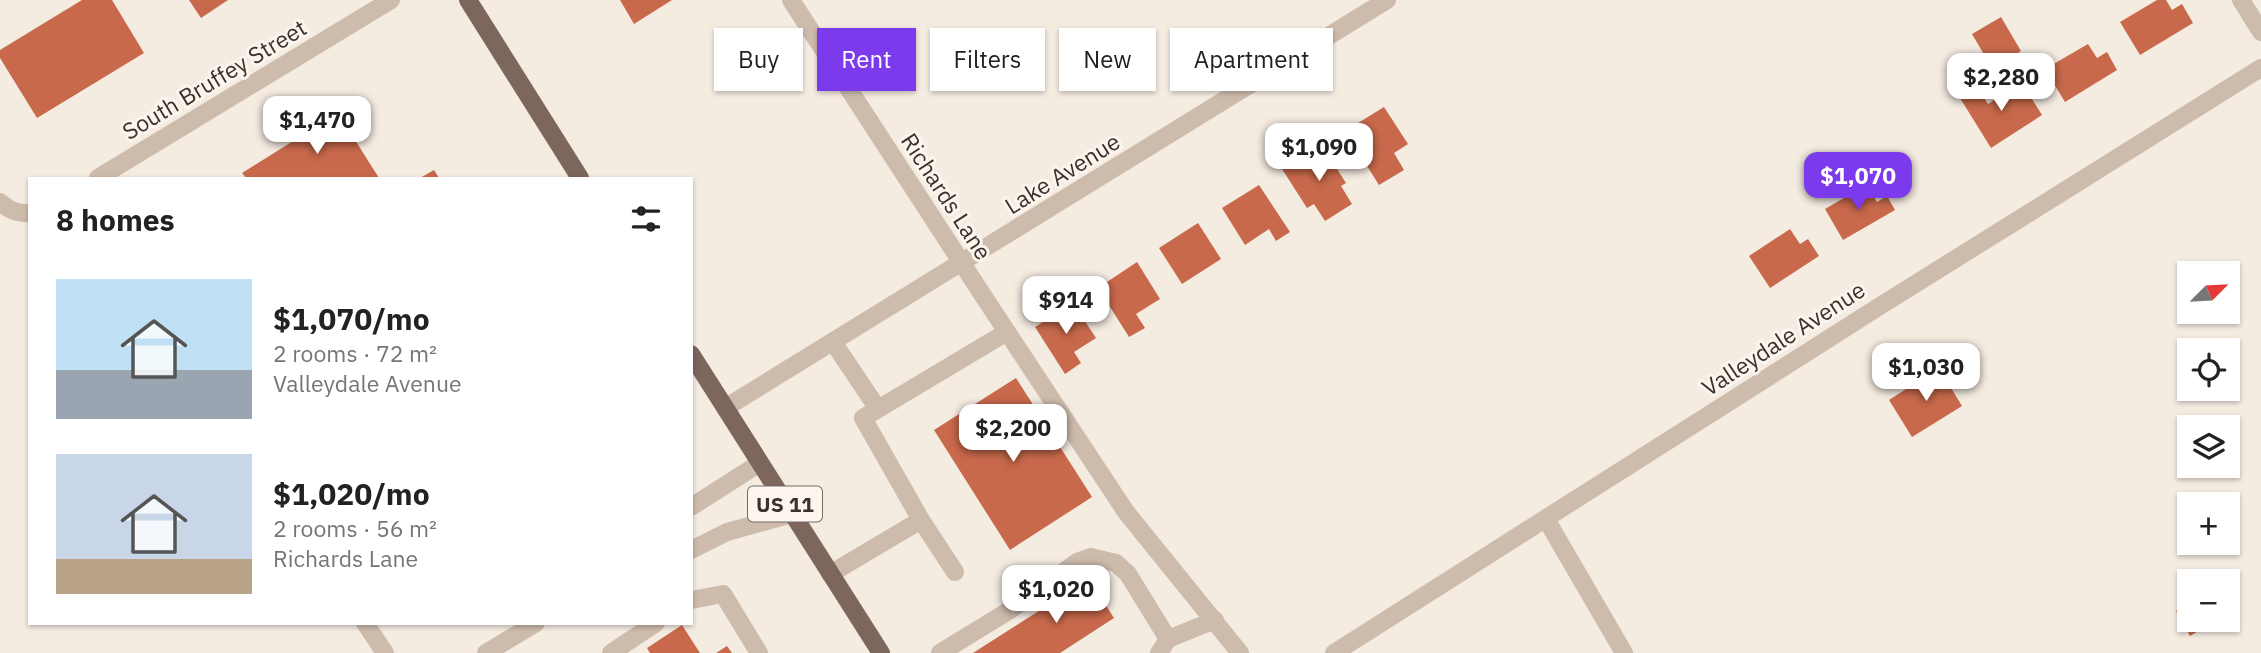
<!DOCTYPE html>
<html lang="en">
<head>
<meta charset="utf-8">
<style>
  body { margin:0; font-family:"IBM Plex Sans",sans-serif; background:#f2f2f2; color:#222; height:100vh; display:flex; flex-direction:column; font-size:26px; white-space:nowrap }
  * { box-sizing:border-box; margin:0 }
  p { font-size:23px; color:#767676 }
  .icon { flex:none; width:38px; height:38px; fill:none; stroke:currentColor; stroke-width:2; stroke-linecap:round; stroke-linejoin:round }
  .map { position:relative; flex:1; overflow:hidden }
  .drawer { position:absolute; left:28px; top:177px; width:665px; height:448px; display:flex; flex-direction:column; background:#fff; border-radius:0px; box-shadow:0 2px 5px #0004 }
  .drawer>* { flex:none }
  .guide { position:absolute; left:714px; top:28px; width:665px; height:63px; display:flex; gap:14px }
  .needle { width:46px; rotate:66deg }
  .buttons { position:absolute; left:2177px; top:261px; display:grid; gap:14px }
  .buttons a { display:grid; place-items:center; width:63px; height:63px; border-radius:0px; background:#fff; box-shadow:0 2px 5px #0004; font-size:35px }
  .price { position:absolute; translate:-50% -60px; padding:0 16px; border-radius:14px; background:#fff; color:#222; font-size:23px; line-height:46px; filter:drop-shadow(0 2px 4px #0008) }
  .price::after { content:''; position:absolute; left:50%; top:42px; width:21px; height:16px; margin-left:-10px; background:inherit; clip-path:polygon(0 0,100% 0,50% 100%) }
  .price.active { background:#7c3aed; color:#fff }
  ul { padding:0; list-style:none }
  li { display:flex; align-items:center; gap:21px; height:175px; padding:0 28px }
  li span { display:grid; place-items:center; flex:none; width:196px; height:140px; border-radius:0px; color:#555 }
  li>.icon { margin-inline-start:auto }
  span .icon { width:84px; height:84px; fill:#fffc; stroke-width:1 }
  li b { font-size:30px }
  h2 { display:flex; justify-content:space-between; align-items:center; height:84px; padding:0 28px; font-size:30px }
  .tag { padding:0 24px; border-radius:0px; background:#fff; box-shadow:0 2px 5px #0004; font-size:24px; line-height:63px }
  .tag.active { background:#7c3aed; color:#fff }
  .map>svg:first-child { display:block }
  .building { fill:#c8694b }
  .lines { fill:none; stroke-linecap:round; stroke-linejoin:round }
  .lane { stroke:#cdbbac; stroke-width:18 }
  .street { stroke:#cdbbac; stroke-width:18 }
  .primary { stroke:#7d675c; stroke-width:18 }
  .labels { text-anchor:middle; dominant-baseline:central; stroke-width:6; stroke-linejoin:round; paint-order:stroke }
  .shield { fill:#fbf5ee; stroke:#756b66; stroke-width:2 }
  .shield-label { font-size:21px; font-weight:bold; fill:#3b302b }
  .street-label { font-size:23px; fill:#3b302b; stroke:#fbf5ee }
</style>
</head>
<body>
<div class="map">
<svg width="2261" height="653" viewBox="0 0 2261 653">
  <rect width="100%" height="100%" fill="#f4ebe1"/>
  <!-- building -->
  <path class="building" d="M82 0H112L144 53 37 118 0 58V50Z
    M189 0H228L201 18Z
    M620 0H672L634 24Z
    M2157 0H2166L2172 10 2182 4 2193 23 2140 55 2120 22Z
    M2001 17 2021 51 1992 68 1972 34Z
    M2088 44 2097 58 2107 52 2117 70 2065 102 2045 69Z
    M2022 83 2042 115 1991 148 1960 98 1977 87 1988 104Z
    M1384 107 1408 144 1394 153 1404 170 1379 185 1345 131Z
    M338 113 379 178H246L242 173Z
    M1321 144 1346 183 1341 186 1352 204 1325 221 1314 204 1307 208 1282 169Z
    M434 170 439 178H420Z
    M1259 185 1290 232 1276 241 1269 229 1245 245 1222 208Z
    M1866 185 1877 202 1887 196 1895 210 1843 240 1825 209Z
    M1198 223 1221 259 1182 284 1159 248Z
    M1790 229 1800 244 1808 239 1819 256 1770 288 1749 256Z
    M1137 262 1160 299 1136 314 1145 328 1129 337 1098 288Z
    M1073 303 1096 338 1074 352 1081 363 1065 374 1035 327Z
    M1939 368 1962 406 1912 437 1889 400Z
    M1016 378 1092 497 1010 550 934 430Z
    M1089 579 1114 618 1060 653H973Z
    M2189 603V620H2204L2208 625 2190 636 2176 611Z
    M682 625 700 653H650L647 648Z
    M727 646 732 653H716Z"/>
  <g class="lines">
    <!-- lane -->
    <path class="lane" d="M833 342 878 409
      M691 507 760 463
      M921 520 955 572
      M691 550 727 532 792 514
      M830 574 921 520 863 418 1007 332
      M691 600 723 594 759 653
      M1168 639 1215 620
      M486 653 536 623
      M611 653 656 623
      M940 653 1010 610 1077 562 1091 557 1116 563 1128 574 1168 639 1159 653"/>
    <!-- street -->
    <path class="street" d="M791 0 982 294 1126 512 1240 653
      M2241 0 2261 32
      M98 178 391 0
      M0 202C9 210 17 214 30 213
      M725 408 1387 0
      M1546 519 1624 653
      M365 623 385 653
      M1334 653 1880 306 2261 68"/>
    <!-- primary -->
    <path class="primary" d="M468 0 580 178
      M691 354 881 653"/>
  </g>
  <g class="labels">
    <!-- shield labels -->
    <rect class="shield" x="748" y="486.5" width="74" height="35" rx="5"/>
    <g class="shield-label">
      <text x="785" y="504">US 11</text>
    </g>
    <!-- street labels -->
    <g class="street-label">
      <text transform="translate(214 79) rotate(-31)">South Bruffey Street</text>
      <text transform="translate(1062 173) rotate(-32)">Lake Avenue</text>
      <text transform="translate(947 196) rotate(57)">Richards Lane</text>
      <text transform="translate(1783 338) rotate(-33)">Valleydale Avenue</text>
    </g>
  </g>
</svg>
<div class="buttons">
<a><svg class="needle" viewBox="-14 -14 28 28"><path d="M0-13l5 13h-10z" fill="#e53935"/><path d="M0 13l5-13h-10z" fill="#767676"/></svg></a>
<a><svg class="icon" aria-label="locate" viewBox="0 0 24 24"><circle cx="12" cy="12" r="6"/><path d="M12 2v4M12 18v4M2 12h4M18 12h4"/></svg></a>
<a><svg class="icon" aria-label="layers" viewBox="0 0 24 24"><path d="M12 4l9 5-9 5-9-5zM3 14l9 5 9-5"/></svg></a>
<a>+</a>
<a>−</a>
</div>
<b class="price" style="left:2001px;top:113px">$2,280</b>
<b class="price" style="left:317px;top:156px">$1,470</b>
<b class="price" style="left:1319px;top:183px">$1,090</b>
<b class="price active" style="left:1858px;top:212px">$1,070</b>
<b class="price" style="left:1066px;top:336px">$914</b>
<b class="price" style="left:1926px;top:403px">$1,030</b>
<b class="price" style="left:1013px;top:464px">$2,200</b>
<b class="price" style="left:1056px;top:625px">$1,020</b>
<div class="guide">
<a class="tag">Buy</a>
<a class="tag active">Rent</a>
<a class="tag">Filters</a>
<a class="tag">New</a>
<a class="tag">Apartment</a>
</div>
<section class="drawer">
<h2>8 homes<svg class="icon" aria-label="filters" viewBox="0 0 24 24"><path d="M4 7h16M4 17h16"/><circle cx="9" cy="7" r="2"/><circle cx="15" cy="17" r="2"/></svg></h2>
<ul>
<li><span style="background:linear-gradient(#bfe0f5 65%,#9aa5b1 0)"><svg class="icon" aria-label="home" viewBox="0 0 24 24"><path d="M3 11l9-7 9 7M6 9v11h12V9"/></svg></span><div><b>$1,070/mo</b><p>2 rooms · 72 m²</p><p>Valleydale Avenue</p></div></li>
<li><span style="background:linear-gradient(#c9d6e8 75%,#b9a48a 0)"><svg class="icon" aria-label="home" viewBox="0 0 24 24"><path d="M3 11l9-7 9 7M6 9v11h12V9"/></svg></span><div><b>$1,020/mo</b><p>2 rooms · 56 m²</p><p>Richards Lane</p></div></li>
</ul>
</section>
</div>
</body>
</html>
